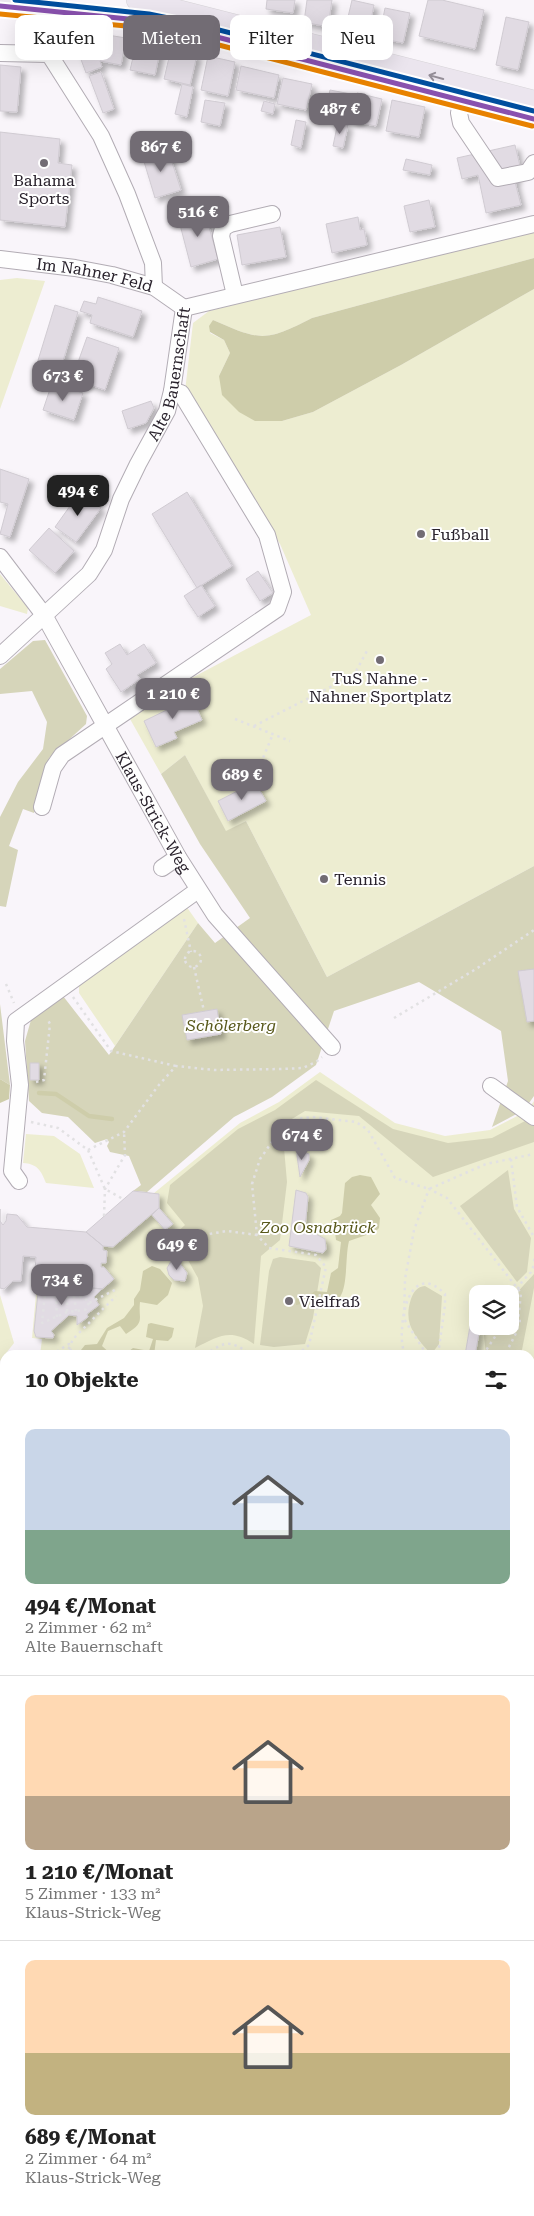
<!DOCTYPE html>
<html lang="de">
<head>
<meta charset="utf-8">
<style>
  body { margin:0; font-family:"Roboto Serif",serif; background:#f6f6f6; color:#222; height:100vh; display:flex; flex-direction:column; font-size:19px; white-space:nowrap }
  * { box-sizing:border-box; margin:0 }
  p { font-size:16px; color:#767676 }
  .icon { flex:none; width:28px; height:28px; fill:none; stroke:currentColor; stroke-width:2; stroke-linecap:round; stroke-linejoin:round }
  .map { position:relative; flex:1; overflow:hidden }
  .details { position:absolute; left:0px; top:1350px; width:535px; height:866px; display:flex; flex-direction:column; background:#fff; border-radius:15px 15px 0 0; box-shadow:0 5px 20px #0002 }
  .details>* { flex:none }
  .hud { position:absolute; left:15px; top:15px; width:505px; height:45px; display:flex; gap:10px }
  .buttons { position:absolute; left:469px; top:1285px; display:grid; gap:10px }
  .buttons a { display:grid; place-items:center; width:50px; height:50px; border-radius:10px; background:#fff; box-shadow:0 5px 20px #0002; font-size:25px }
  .price { position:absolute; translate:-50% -42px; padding:0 11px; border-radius:10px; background:#726c74; color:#fff; font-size:16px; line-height:32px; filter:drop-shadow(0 1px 2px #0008) }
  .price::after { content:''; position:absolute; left:50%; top:30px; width:15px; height:11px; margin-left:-8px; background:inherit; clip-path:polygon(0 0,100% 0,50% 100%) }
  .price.on { background:#222; color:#fff }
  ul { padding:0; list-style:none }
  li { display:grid; align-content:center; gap:10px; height:265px; padding:0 25px }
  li+li { border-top:1px solid #e0e0e0 }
  li span { display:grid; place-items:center; height:155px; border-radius:10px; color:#555 }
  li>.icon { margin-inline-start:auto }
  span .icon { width:90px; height:90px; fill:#fffc; stroke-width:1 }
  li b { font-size:21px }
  h2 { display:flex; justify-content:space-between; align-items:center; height:60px; padding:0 25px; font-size:21px }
  .tag { padding:0 18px; border-radius:10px; background:#fff; box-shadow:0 5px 20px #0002; font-size:18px; line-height:45px }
  .tag.on { background:#726c74; color:#fff }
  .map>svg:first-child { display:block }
  .green { fill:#ededd1; fill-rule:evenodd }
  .forest { fill:#d6d5ba }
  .water { fill:#cecdaa }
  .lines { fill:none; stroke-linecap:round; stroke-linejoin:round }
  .stream { stroke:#cecdaa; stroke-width:4.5 }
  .building { fill:#e1dbe3; stroke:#d0cbd2; filter:url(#shadow) }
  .minor-casing { stroke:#b2acb4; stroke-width:18 }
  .major-casing { stroke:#d6d3d7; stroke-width:22 }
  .path { stroke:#e2e1e3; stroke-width:2.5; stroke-dasharray:2.5 4; stroke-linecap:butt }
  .minor { stroke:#fefefe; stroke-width:16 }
  .major { stroke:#ebe5ee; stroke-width:21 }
  .path-bridge { stroke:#e2e1e3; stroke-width:2.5; stroke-dasharray:2.5 4; stroke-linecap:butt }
  .bus-1-casing { stroke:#fff; stroke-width:9 }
  .bus-2-casing { stroke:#fff; stroke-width:9 }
  .bus-3-casing { stroke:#fff; stroke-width:9 }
  .bus-1 { stroke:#8951ae; stroke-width:5 }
  .bus-2 { stroke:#e88200; stroke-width:5 }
  .bus-3 { stroke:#004e9e; stroke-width:5 }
  .oneway { stroke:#948d97 }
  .poi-dot { fill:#726c74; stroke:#fff; stroke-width:2 }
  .labels { text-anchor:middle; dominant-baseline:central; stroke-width:4; stroke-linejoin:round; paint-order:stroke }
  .poi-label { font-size:16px; fill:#29222c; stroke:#fff; text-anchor:start }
  .street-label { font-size:16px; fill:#29222c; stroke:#fff }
  .park-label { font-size:16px; font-style:italic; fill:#58581b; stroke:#fff }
</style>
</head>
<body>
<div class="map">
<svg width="534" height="2216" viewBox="0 0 534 2216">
  <defs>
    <filter id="shadow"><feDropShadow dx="4.5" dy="4.5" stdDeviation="2.5" flood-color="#0004"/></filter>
  </defs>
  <rect width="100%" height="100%" fill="#f9f5fa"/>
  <!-- green -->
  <path class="green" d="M534 231V258L312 318C265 342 261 341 213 320L210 333 224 340 230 353 219 376 282 421 313 412 401 365 534 289V866L327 977 246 821 226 832 185 755 161 774 130 719 186 681 311 615 280 544 185 391 193 323 209 311Z
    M17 278 45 281 0 409V280Z
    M0 574 28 608 27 614 0 606Z
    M186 906 198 923 115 1046 79 993V983Z
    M320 1072 395 1123 445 1136 490 1130 527 1111 534 1101V1991L530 1993V1355H40L42 1339 32 1338 37 1283 103 1289 114 1279 104 1267H101V1263H106L107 1251 103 1250V1246L132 1211 240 1123 279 1102ZM478 1294H510V1326H478Z
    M26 1134 54 1136 80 1154 94 1188 46 1183C41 1170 37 1164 23 1163Z
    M0 1295 14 1343 0 1361Z
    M5 1375V1460L0 1465V1376Z
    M5 1464V2211H14L0 2215V1469Z
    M395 2211H457L449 2216H393Z"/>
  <!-- forest -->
  <path class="forest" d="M45 640 87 716 86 724 49 758 34 813 23 809 9 846 18 850 6 907 0 906V817L18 782 43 749 47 722 32 691 0 694V669L33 641Z
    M185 755 226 831 246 821 327 977 534 866V1096L524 1110 492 1127 508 1081 501 1031 419 982 334 1011 316 1065 272 1097 234 1117 147 1192 133 1191 141 1185 129 1156 110 1152 107 1146 109 1142 107 1139 95 1143 68 1117 42 1113 29 1101 25 1041 31 1020 63 996 109 1055 198 923 215 943 250 918 200 844 161 774Z
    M0 1004 10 1085 0 1079Z
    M316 1080 393 1129 448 1143 492 1138 531 1118 534 1114V1142L433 1177 359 1116 305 1111 282 1125 287 1182 280 1240 261 1256 254 1344C230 1328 219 1336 195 1348L203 1306 198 1278 174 1235 185 1225 167 1203 170 1185 238 1129 275 1110Z
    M508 1170 514 1209 531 1238 527 1272 517 1282 460 1206Z
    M280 1257 315 1262 321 1268 313 1318 305 1344 274 1347 260 1345 269 1271 273 1259Z
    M534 1274V1288L521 1355H486L483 1326H510V1297L512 1298Z
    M425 1286 442 1296 439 1344 433 1352 430 1353C414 1335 403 1323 411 1299 414 1291 417 1287 425 1286Z
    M0 1735 5 1736V1786H0Z
    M530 1766 534 1771V1810L530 1818Z
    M530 1926H534V1991L530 1992Z
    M534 1992V2216H449L457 2211H530V1994Z
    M5 2022V2209L0 2211V2023Z
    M16 2211H365L375 2216H2Z"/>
  <!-- water -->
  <path class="water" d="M534 258V289L401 365 313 412 282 421H255L239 412 222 395 219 376 230 353 224 340 210 332 209 326 213 320C261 341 265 342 312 318Z
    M0 1079 10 1085 9 1099 0 1103Z
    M360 1175 371 1177 380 1194 371 1205 380 1218 379 1228 375 1232 349 1241C345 1257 348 1285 340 1297L329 1300 315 1296 306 1303 296 1305V1299C300 1293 305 1296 310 1295L315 1291 327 1292 331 1273 338 1268 341 1242 336 1240 335 1232 331 1228V1220L340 1216 342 1213 345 1183 352 1177Z
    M152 1266 160 1269 172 1283 168 1295 157 1305 140 1302C138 1320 146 1322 126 1334L120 1326 108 1331 102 1346 112 1355H101L91 1351 84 1355H77L85 1345 97 1344 107 1328 124 1318 134 1305V1299L140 1290 143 1271Z
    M151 1323 174 1328 172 1337 168 1341 156 1340 154 1355 132 1353 124 1355 133 1348 149 1351 153 1339 146 1337 148 1324Z"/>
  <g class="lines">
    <!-- stream -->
    <path class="stream" d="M39 1093 56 1094 89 1116 112 1119"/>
  </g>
  <!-- building -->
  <path class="building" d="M267 0H295L293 13 266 9Z
    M307 0H332L328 27 304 22Z
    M352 0 374 5 368 35 345 30Z
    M428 0H442L484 10 475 49 419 36Z
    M385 8 410 13 403 43 379 38Z
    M506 17 529 22 518 70 496 65Z
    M89 32 126 38 121 65 100 61 102 67 86 73 73 38Z
    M137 40 161 46 155 75 130 70Z
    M171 49 197 55 190 85 164 79Z
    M208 56 235 62 228 96 201 90Z
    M0 65 21 67 17 112 0 111Z
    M241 66 279 75 274 98 236 90Z
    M101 72 114 109 103 113 89 76Z
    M283 78 312 84 306 110 277 104Z
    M182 84 193 87 187 117 175 114Z
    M330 90 351 94 346 117 325 112Z
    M357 93 382 99 376 126 351 121Z
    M205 100 225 103 220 126 201 122Z
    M392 100 425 107 419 137 386 131Z
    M264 101 275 104 273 114 261 111Z
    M296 120 306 122 301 148 291 145Z
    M338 122 348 125 343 148 333 146Z
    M0 132 60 139 58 163 72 165 65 227 0 220Z
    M515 145 520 166 515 182 521 205 486 213 478 175 462 179 457 158Z
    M167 147 181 190 155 198 142 155Z
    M406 159 432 165 430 175 403 170Z
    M429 200 435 227 410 232 404 206Z
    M204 209 218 259 191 267 178 217Z
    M358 217 360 230 364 229 367 245 332 253 326 224Z
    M280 227 286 257 242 265 237 235Z
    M98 297 142 311 133 337 90 323 92 315 80 311 84 301 96 304Z
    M55 305 78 312 59 374 36 367Z
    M87 337 119 348 105 390 72 379Z
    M52 383 83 393 74 420 43 410Z
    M151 401 154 408 146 423 128 429 122 411Z
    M0 469 29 479 10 537 0 534 8 504 0 502Z
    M80 492 101 508 76 542 55 527Z
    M187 492 232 566 197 588 152 514Z
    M49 528 74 551 55 573 29 550Z
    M258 571 273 593 260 601 246 579Z
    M201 585 215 606 198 617 184 596Z
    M120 644 127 655 144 644 156 663 137 675 140 679 121 692 106 669 112 664 105 653Z
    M189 691 202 720 174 732 177 738 156 747 144 721 175 706 171 698Z
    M255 782 266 801 228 821 218 801Z
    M534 969V1021L527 1022 518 971Z
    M217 1009 221 1034 187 1040 182 1015Z
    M30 1063H39V1080H30Z
    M301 1151 309 1154V1160L300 1177 297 1156V1152Z
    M296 1190 306 1193 308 1197 305 1228 325 1239 326 1249 323 1253 289 1246Z
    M133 1191 159 1194V1208L113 1247 103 1246 86 1232Z
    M159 1208 173 1224 165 1230 152 1215Z
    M0 1209V1221L3 1225 6 1221 7 1214 17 1215 27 1227 86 1232 103 1246V1250L107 1251 106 1263H101V1267H104L114 1279 102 1289 34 1282 36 1257 23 1256 21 1281H13L4 1289 0 1288Z
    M173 1258H176L187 1273 185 1281 174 1280 169 1275 167 1268Z
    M39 1283 102 1289 94 1297 99 1305 87 1314 88 1317 77 1325V1316L69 1315 51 1331 54 1335 53 1338 36 1337 34 1331Z
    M470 1326 480 1328 475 1355H465Z
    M5 1384V1414L0 1408V1389Z
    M0 1492 5 1498V1532L2 1534 0 1564Z
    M530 1774 534 1779V1784L530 1787Z
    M530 1827 534 1829V1836L530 1844Z
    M534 1881V1903L530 1901V1890Z"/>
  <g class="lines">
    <!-- minor casing -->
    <g class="minor-casing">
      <g id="minor">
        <path d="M0 53 49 54 101 136 127 194 153 263 154 287"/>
        <path d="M464 89 459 113 461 123 498 178 528 172 534 163"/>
        <path id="s1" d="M0 259 75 268 112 275 154 287 184 308"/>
        <path d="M235 295 221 236 223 228 230 224 272 214"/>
        <path d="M184 308 534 224"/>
        <path id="s2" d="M0 557 44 615 178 857 215 915 332 1047"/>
        <path id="s3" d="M0 656 89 574 104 550 121 499 138 464 167 411 172 391 184 308"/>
        <path d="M42 807 53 768 62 755 277 609 283 592 267 535 181 393 172 391"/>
        <path d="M162 868 178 857"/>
        <path d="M491 1086 534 1117"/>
        <path d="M19 1181 12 1171 20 1085 15 1041 16 1021 198 890"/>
        <path d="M530 2008 534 2007"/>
        <path d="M323 2211 328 2216"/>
        <path d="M376 2216 379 2211"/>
      </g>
    </g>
    <!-- major casing -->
    <g class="major-casing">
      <path id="major" d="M137 0 534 101
        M0 6 148 21 186 29 534 119"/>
    </g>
    <!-- path -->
    <path class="path" d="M53 40 58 31
      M235 719 290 741
      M254 726 354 675 368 649
      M264 777 263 758 273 734
      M184 919 191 952
      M185 959a8 8 0 1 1 16 0a8 8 0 1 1-16 0Z
      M194 967 204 1011
      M6 984 14 1003
      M73 997 111 1051 176 1066
      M394 1018 476 969 534 930
      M36 1082 44 1080 50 1024 47 1018
      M31 1122 58 1128 88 1150 105 1189 123 1199
      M88 1150 124 1132 158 1086 176 1066 214 1070 281 1069 303 1068 316 1062 322 1057
      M511 1159 517 1207 534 1237
      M104 1216 105 1189 125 1155 124 1132
      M149 1245 164 1251 209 1234 227 1231 257 1235
      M533 1260H534
      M56 1295 57 1317
      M67 1296V1312
      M74 1296 76 1311
      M89 1303 85 1310 67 1312 42 1323 45 1294 84 1297 89 1303 115 1290
      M510 1307 520 1284 531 1272 534 1265
      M519 1321H521
      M51 1355 69 1344 72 1355
      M66 1355 73 1339 116 1296
      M205 1355C228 1339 230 1341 252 1355
      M220 1355 225 1352 246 1351
      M297 1355 309 1345 326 1267 316 1255 269 1248 257 1235 252 1184 260 1159 279 1132 297 1119 313 1117 356 1122 368 1130 395 1178 429 1189 486 1164 534 1154
      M404 1355C403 1347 401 1339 402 1332 402 1307 414 1263 445 1294V1305L438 1355
      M483 1355 502 1326
      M506 1355 507 1351
      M0 1429 3 1432 5 1430
      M530 1531 534 1529
      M530 1598 534 1609
      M530 1637 534 1633
      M530 1726 534 1736
      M0 1801H5
      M532 1840 534 1841
      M530 1872 534 1862
      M0 1993 5 1994
      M0 2019 5 2017
      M530 2112 534 2109
      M79 2216 88 2211
      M264 2216V2211
      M517 2216V2211"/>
    <!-- minor -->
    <use href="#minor" class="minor"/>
    <!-- major -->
    <use href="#major" class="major"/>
    <!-- path-bridge -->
    <path class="path-bridge" d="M427 1355 404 1319 405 1279 414 1230 429 1189 447 1198 521 1293 517 1331 507 1351
      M530 1601 534 1599"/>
    <!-- bus-1 casing -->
    <g class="bus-1-casing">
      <path id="bus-1" d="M0 6 148 21 186 29 534 119"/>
    </g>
    <!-- bus-2 casing -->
    <g class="bus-2-casing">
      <path id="bus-2" d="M0 14 147 28 184 36 532 126"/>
    </g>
    <!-- bus-3 casing -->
    <g class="bus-3-casing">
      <path id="bus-3" d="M15 0 149 14 188 22 534 111"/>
    </g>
    <!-- bus-1 -->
    <use href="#bus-1" class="bus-1"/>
    <!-- bus-2 -->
    <use href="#bus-2" class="bus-2"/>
    <!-- bus-3 -->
    <use href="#bus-3" class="bus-3"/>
  </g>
  <!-- one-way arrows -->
  <defs><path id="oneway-shaft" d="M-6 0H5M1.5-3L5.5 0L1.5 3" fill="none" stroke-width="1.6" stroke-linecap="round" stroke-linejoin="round" transform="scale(1.25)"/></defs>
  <use class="oneway" href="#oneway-shaft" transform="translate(436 77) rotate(-165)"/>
  <!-- markers -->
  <g class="poi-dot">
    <circle cx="44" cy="163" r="5"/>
    <circle cx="421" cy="534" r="5"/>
    <circle cx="380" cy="660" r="5"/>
    <circle cx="324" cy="879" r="5"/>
    <circle cx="289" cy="1301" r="5"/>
  </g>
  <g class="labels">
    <!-- poi labels -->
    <g class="poi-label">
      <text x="44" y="180" text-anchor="middle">Bahama<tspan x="44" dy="18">Sports</tspan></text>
      <text x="431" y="534">Fußball</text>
      <text x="380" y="678" text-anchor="middle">TuS Nahne -<tspan x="380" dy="18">Nahner Sportplatz</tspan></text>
      <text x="334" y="879">Tennis</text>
      <text x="299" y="1301">Vielfraß</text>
    </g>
    <!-- street labels -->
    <g class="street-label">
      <text stroke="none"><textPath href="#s1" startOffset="96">Im Nahner Feld</textPath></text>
      <text stroke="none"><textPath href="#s3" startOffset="339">Alte Bauernschaft</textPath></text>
      <text stroke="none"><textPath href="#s2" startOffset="298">Klaus-Strick-Weg</textPath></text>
    </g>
    <!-- park labels -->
    <g class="park-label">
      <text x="231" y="1025">Schölerberg</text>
      <text x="318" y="1227">Zoo Osnabrück</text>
    </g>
  </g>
</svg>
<div class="buttons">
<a><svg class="icon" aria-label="layers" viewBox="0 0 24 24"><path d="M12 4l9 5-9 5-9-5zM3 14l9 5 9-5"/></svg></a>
</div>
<b class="price" style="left:340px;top:135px">487 €</b>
<b class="price" style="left:161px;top:173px">867 €</b>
<b class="price" style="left:198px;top:238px">516 €</b>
<b class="price" style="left:63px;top:402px">673 €</b>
<b class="price on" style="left:78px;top:517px">494 €</b>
<b class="price" style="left:173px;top:720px">1 210 €</b>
<b class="price" style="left:242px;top:801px">689 €</b>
<b class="price" style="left:302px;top:1161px">674 €</b>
<b class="price" style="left:177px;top:1271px">649 €</b>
<b class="price" style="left:62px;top:1306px">734 €</b>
<div class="hud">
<a class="tag">Kaufen</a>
<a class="tag on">Mieten</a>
<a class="tag">Filter</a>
<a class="tag">Neu</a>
</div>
<section class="details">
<h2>10 Objekte<svg class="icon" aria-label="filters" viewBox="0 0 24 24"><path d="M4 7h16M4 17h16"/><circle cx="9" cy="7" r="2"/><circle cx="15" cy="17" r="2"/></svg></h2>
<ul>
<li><span style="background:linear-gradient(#c9d6e8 65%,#7fa58c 0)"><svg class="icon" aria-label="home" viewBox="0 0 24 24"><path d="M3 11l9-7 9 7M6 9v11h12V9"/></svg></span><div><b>494 €/Monat</b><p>2 Zimmer · 62 m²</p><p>Alte Bauernschaft</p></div></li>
<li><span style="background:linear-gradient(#ffd9b3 65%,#b9a48a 0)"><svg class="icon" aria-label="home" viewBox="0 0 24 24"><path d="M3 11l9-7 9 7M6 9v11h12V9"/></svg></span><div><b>1 210 €/Monat</b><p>5 Zimmer · 133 m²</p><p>Klaus-Strick-Weg</p></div></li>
<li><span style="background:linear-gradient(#ffd9b3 60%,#c2b280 0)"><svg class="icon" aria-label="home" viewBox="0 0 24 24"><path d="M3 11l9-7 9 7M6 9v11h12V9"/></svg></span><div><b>689 €/Monat</b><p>2 Zimmer · 64 m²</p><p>Klaus-Strick-Weg</p></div></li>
</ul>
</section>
</div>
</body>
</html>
